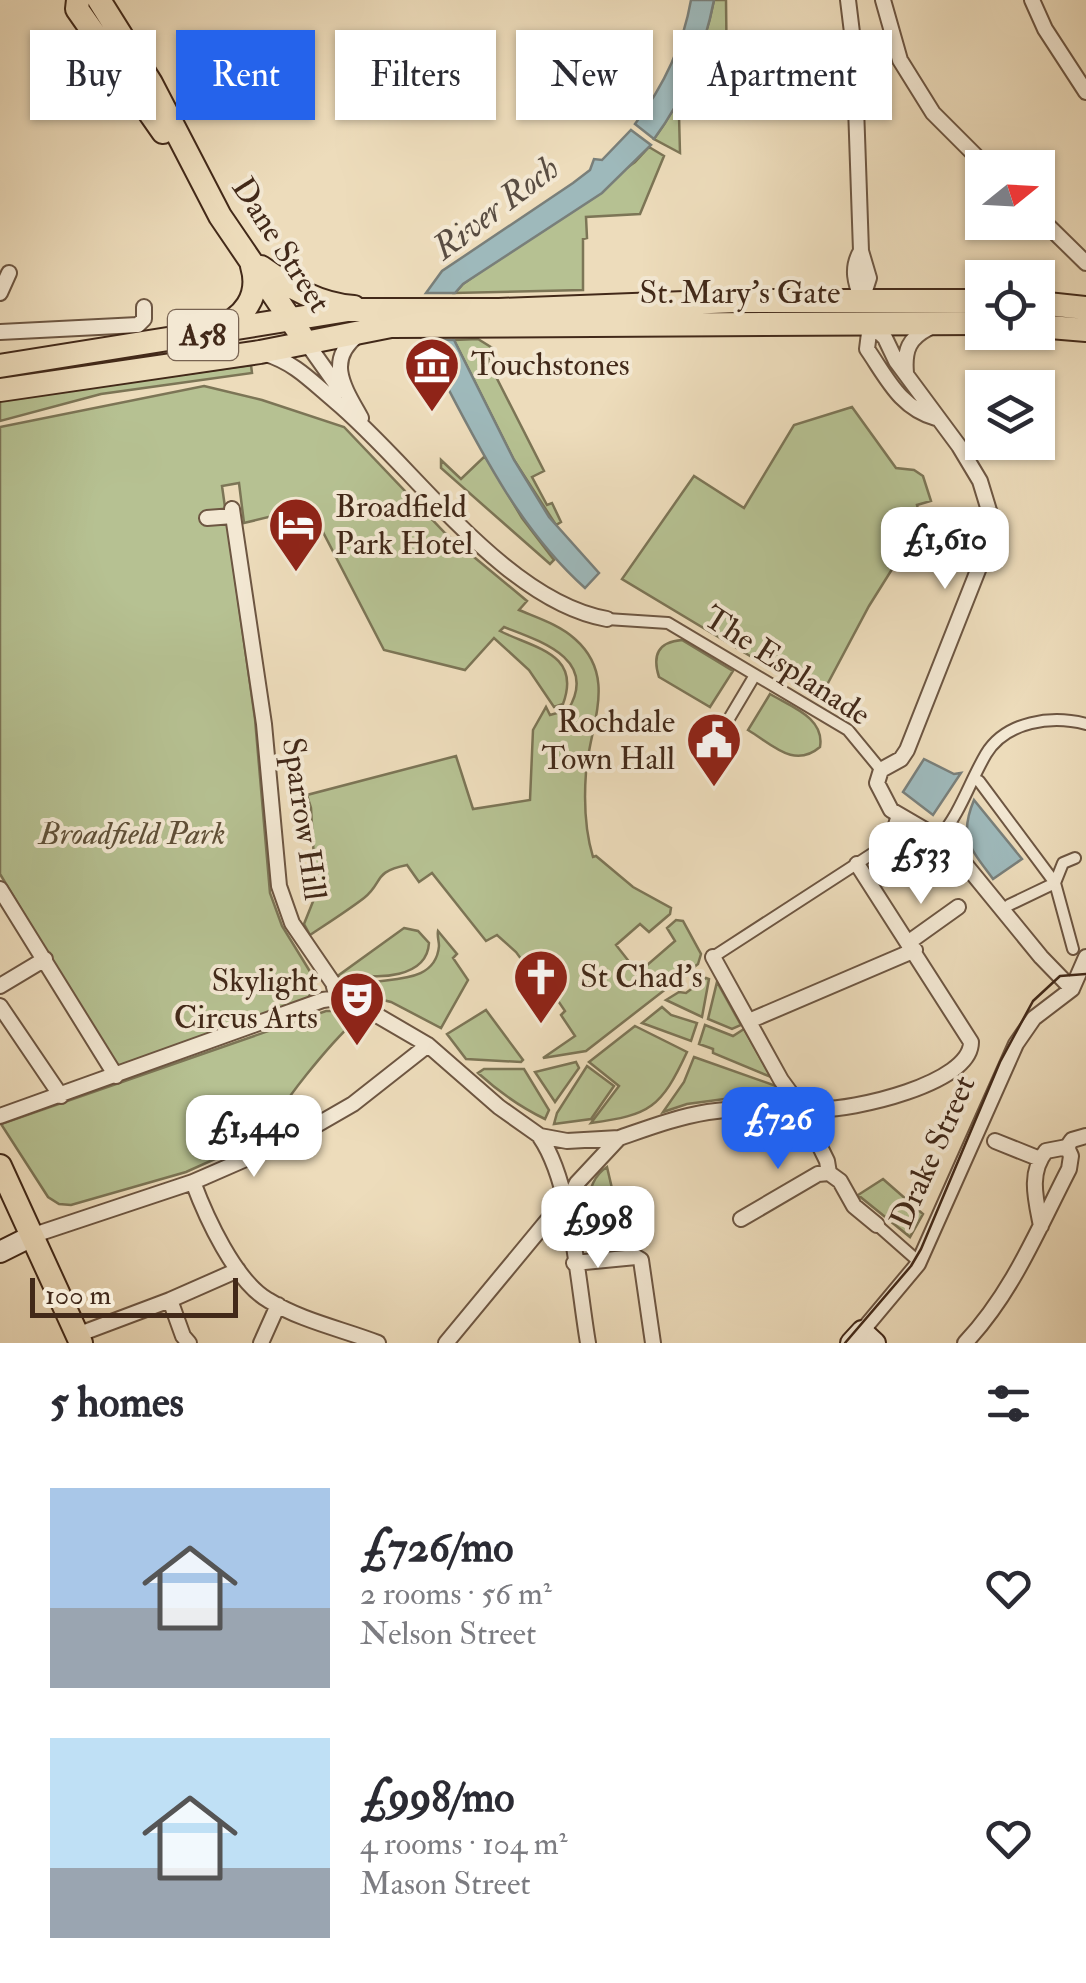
<!DOCTYPE html>
<html lang="en">
<head>
<meta charset="utf-8">
<style>
  body { margin:0; font-family:"IM FELL Double Pica",serif; background:#f2f2f3; color:#2b2b33; height:100vh; display:flex; flex-direction:column; font-size:38px; white-space:nowrap }
  * { box-sizing:border-box; margin:0 }
  p { font-size:32px; color:#7c7c81 }
  .icon { flex:none; width:55px; height:55px; fill:none; stroke:currentColor; stroke-width:2; stroke-linecap:round; stroke-linejoin:round }
  .map { position:relative; height:1343px; overflow:hidden }
  .sheet { display:flex; flex-direction:column; background:#fff; flex:1 }
  .sheet>* { flex:none }
  .hud { position:absolute; left:30px; top:30px; width:1028px; height:90px; display:flex; gap:20px }
  .needle { width:65px; rotate:72deg }
  .fabs { position:absolute; left:965px; top:150px; display:grid; gap:20px }
  .fabs a { display:grid; place-items:center; width:90px; height:90px; border-radius:0px; background:#fff; box-shadow:0 2px 8px #0004; font-size:50px }
  .scale { position:absolute; left:30px; bottom:25px; width:208px; box-sizing:border-box; padding-left:10px; border:5px solid #422919; border-top:0; font-size:28px; line-height:35px; white-space:nowrap; color:#422919; -webkit-text-stroke:8px #f3e8d3; paint-order:stroke }
  .price { position:absolute; translate:-50% -85px; padding:0 22px; border-radius:20px; background:#fff; color:#222; font-size:32px; line-height:65px; filter:drop-shadow(0 2px 5px #0008) }
  .price::after { content:''; position:absolute; left:50%; top:60px; width:30px; height:22px; margin-left:-15px; background:inherit; clip-path:polygon(0 0,100% 0,50% 100%) }
  .price.active { background:#2563eb; color:#fff }
  ul { padding:0; list-style:none }
  li { display:flex; align-items:center; gap:30px; height:250px; padding:0 50px }
  li span { display:grid; place-items:center; flex:none; width:280px; height:200px; border-radius:0px; color:#555 }
  li>.icon { margin-inline-start:auto }
  span .icon { width:120px; height:120px; fill:#fffc; stroke-width:1 }
  li b { font-size:42px }
  h2 { display:flex; justify-content:space-between; align-items:center; height:120px; padding:0 50px; font-size:42px }
  .chip { padding:0 35px; border-radius:0px; background:#fff; box-shadow:0 2px 8px #0004; font-size:35px; line-height:90px }
  .chip.active { background:#2563eb; color:#fff }
  .map>svg:first-child { display:block }
  .green { fill:#b6c192; stroke:#7c7556; stroke-width:2.5 }
  .water { fill:#9eb9bb; stroke:#797f7a; stroke-width:2.5 }
  .lines { fill:none; stroke-linecap:round; stroke-linejoin:round }
  .pedestrian-casing { stroke:#6d5642; stroke-width:14 }
  .minor-casing { stroke:#6d5642; stroke-width:18 }
  .secondary-casing { stroke:#422919; stroke-width:24 }
  .primary-casing { stroke:#422919; stroke-width:26 }
  .trunk-casing { stroke:#422919; stroke-width:26 }
  .pedestrian { stroke:#f3e8d3; stroke-width:10 }
  .minor { stroke:#f3e8d3; stroke-width:14 }
  .secondary { stroke:#f3e8d3; stroke-width:20 }
  .primary { stroke:#eddcbb; stroke-width:22 }
  .trunk { stroke:#eddcbb; stroke-width:22 }
  .tram { stroke:#422919; stroke-width:2.5 }
  .labels { text-anchor:middle; dominant-baseline:central; stroke-width:8; stroke-linejoin:round; paint-order:stroke }
  .shield { fill:#f3e8d3; stroke:#776251; stroke-width:2.5 }
  .shield-label { font-size:30px; font-weight:bold; fill:#422919 }
  .street-label { font-size:32px; fill:#422919; stroke:#f3e8d3 }
  .poi-label { font-size:32px; fill:#422919; stroke:#f3e8d3; text-anchor:start }
  .park-label { font-size:32px; font-style:italic; fill:#5f4f37; stroke:#f3e8d3 }
  .water-label { font-size:35px; font-style:italic; fill:#594d42; stroke:#f3e8d3 }
</style>
</head>
<body>
<div class="map">
<svg width="1086" height="1343" viewBox="0 0 1086 1343">
  <rect width="100%" height="100%" fill="#eddcbb"/>
  <filter id="stains"><feTurbulence type="fractalNoise" baseFrequency=".002" numOctaves="4"/><feColorMatrix values="0 0 0 0 .2 0 0 0 0 .09 0 0 0 0 .02 0 0 0 .5 -.17"/></filter>
  <radialGradient id="worn" r=".72"><stop offset=".6" stop-color="#630" stop-opacity="0"/><stop offset="1" stop-color="#630" stop-opacity=".3"/></radialGradient>
  <!-- green -->
  <path class="green" d="M714 0H726L727 84H720L715 91 716 114 679 115 680 153 654 139C682 101 705 47 714 0Z
    M649 147 664 156 640 214 586 217 587 238 583 239V290L455 293 463 284 635 162Z
    M478 339 494 349 488 361 544 471 532 477 547 505 552 503 561 522 556 525 514 460 454 340Z
    M251 365 252 373 101 394 0 421V400Z
    M204 386 262 400 344 427 445 533 527 601 519 610C538 618 560 625 575 639 618 677 590 724 586 772 584 799 585 831 593 857L596 856 633 887 671 908 670 914 649 932 640 924 616 945 638 973 675 941 667 928 676 920 683 921 701 954 698 964 586 1051 543 1058 575 1036 561 1015 565 1011 544 980 539 983 516 952 497 935 486 941 432 873 419 882 407 865C372 872 384 882 364 898 347 911 328 923 310 935L304 924 316 894 311 808 307 795 456 756 473 809 530 800 533 730 546 707 550 715 568 710C599 659 540 641 504 627L500 631C533 648 582 653 563 704L554 707 529 670 494 638 465 670 384 650 310 507 244 523 239 483 222 486 255 719 270 893 282 926 314 978 310 983 309 1001 116 1067 0 874V427Z
    M852 407 896 468 914 470 923 476 931 501 917 505 921 523 869 606 820 698 622 579 694 476 744 508 794 425Z
    M485 456 522 518 554 560 550 564 441 468V460L461 479Z
    M682 640 733 671 710 707 659 677C652 655 658 642 682 640Z
    M770 694C792 707 825 718 820 747 794 769 773 745 748 730Z
    M404 928 418 931 429 943C427 978 377 980 351 973L343 979 339 975Z
    M438 931 457 954 453 958 468 980 441 1028 391 1002 363 995 353 989C373 973 435 991 439 946 439 941 437 936 438 931Z
    M706 978 709 979 702 1017 666 1000 679 992 686 993Z
    M717 982 741 1025 732 1029 708 1019Z
    M662 1007 671 1015 697 1023 691 1041 642 1023Z
    M486 1010 523 1060 521 1062 466 1059 447 1034Z
    M326 1011H341L356 1020C337 1037 271 1111 271 1134L186 1172 71 1205 59 1204 48 1197 1 1124Z
    M705 1025 733 1036 744 1029 771 1077 713 1053V1049L699 1044Z
    M635 1026 687 1052C661 1108 650 1115 591 1123L619 1086 589 1062Z
    M694 1057 776 1086 778 1092 687 1104 663 1112 684 1082Z
    M576 1062 579 1068 555 1102 535 1072Z
    M587 1066 614 1086 591 1119 554 1124 557 1113Z
    M484 1069H524L549 1110 545 1119C520 1107 499 1092 478 1073Z
    M607 1167 614 1197 587 1203C590 1189 594 1175 607 1167Z
    M883 1179 923 1214 910 1237 858 1195Z"/>
  <!-- water -->
  <path class="water" d="M691 0H714C704 52 685 97 654 139L635 124C663 87 683 46 691 0Z
    M631 130 651 145 602 193 463 284 455 293H426L442 271 573 183 590 170 594 159 602 160Z
    M422 339 454 340 514 460 549 517 599 573 585 588C510 521 469 426 422 339Z
    M924 759 954 774 961 773 933 815 903 792Z
    M974 800 1022 859 993 879C971 849 958 838 974 800Z"/>
  <g class="lines">
    <!-- pedestrian casing -->
    <g class="pedestrian-casing">
      <path id="pedestrian" d="M607 619 668 623 848 730 881 770
        M708 754 755 675
        M979 781 1055 883 1009 905
        M939 838C961 812 969 783 986 754 1006 721 1052 715 1086 724
        M1073 949 1055 883 1063 863 1075 858
        M713 957 878 850 891 834 897 815
        M877 1225 919 1262"/>
    </g>
    <!-- minor casing -->
    <g class="minor-casing">
      <path id="minor" d="M848 0 854 49 861 251 869 278 862 300
        M883 0 900 60 933 113 988 168
        M1032 0 1045 29 1086 92
        M1038 216 1086 263
        M861 251C850 269 856 284 863 304
        M0 293 9 273
        M870 324 885 338 896 361 959 446 980 481 991 517 984 555 907 750 901 759 881 770 877 783 891 810 939 838 956 853 1041 957 1072 989
        M870 325 867 349C887 378 900 408 936 418
        M0 332 138 325 144 319V307
        M357 336C325 361 345 389 361 418
        M306 342 340 390
        M266 354C295 363 311 381 335 401 413 466 504 601 607 619
        M906 373C904 350 909 338 929 328
        M232 509 264 724 279 886 292 923 333 983 337 998 356 1003 428 1045 499 1107 540 1136 567 1141 619 1138 577 1183 566 1205
        M207 518 233 516
        M0 889 116 1076
        M909 942 958 907
        M713 957 781 1080 800 1106 827 1161 829 1173 840 1181 854 1206 877 1225
        M0 986 45 959
        M1072 989 1086 957
        M0 1006 61 1096
        M749 1021 915 950
        M0 1116 323 1000 337 998
        M540 1137C572 1183 578 1285 588 1343
        M619 1138C648 1128 677 1117 708 1112 744 1107 781 1108 817 1109 851 1111 971 1084 971 1042L857 864
        M995 1141 1040 1159
        M1067 1147 1072 1140 1086 1136
        M193 1182C206 1217 235 1281 268 1300 302 1321 342 1329 378 1343
        M741 1219 818 1174 829 1173
        M34 1235 193 1182 294 1138 353 1104 428 1045
        M574 1263 636 1257 641 1260 653 1343
        M170 1300 183 1336 189 1343
        M862 1331 918 1264 1016 1044 1034 1018 1072 989
        M77 1335 170 1300 238 1270
        M261 1343 278 1305
        M446 1343 556 1210 566 1205
        M965 1343C1013 1292 1038 1229 1069 1169L1071 1156 1067 1147 1046 1151C1028 1173 1036 1200 1041 1226"/>
    </g>
    <!-- secondary casing -->
    <g class="secondary-casing">
      <path id="secondary" d="M0 1252 34 1235
        M851 1343 862 1331 875 1343"/>
    </g>
    <!-- primary casing -->
    <g class="primary-casing">
      <path id="primary" d="M78 0 77 9 163 132
        M99 0 151 83 220 216 301 335
        M261 267C289 287 320 305 354 307
        M215 329C244 319 261 296 252 266
        M0 1166 81 1343"/>
    </g>
    <!-- trunk casing -->
    <g class="trunk-casing">
      <path id="trunk" d="M1038 303 1086 308
        M1038 326 1086 330
        M0 366 348 310H499L737 301H982
        M0 390 260 352 391 326 982 323"/>
    </g>
    <!-- pedestrian -->
    <use href="#pedestrian" class="pedestrian"/>
    <!-- minor -->
    <use href="#minor" class="minor"/>
    <!-- secondary -->
    <use href="#secondary" class="secondary"/>
    <!-- primary -->
    <use href="#primary" class="primary"/>
    <!-- trunk -->
    <use href="#trunk" class="trunk"/>
    <!-- tram -->
    <path class="tram" d="M845 1343 911 1266 921 1249 1000 1062 1033 1001 1060 976 1086 974"/>
  </g>
  <!-- icons -->
  <defs>
    <g id="museum-pin" transform="scale(2.875)"><path d="M0 17L-7.5 6A9.5 9.5 0 1 1 7.5 6Z" fill="#8f2418" stroke="#f3e8d3"/><path d="M0-6L6-3V-2H-6V-3ZM-5-1h2V3h-2ZM-1-1h2V3h-2ZM3-1h2V3H3ZM-6 4H6V6H-6Z" fill="#fff"/></g>
    <g id="hotel-pin" transform="scale(2.875)"><path d="M0 17L-7.5 6A9.5 9.5 0 1 1 7.5 6Z" fill="#8f2418" stroke="#f3e8d3"/><path d="M-6-4.5h1.5V1H6V5H4.5V3h-9V5H-6ZM-4 0a1.8 1.8 0 1 1 3.6 0ZM.5 0V-2.5h3Q6-2.5 6 0Z" fill="#fff"/></g>
    <g id="civic-pin" transform="scale(2.875)"><path d="M0 17L-7.5 6A9.5 9.5 0 1 1 7.5 6Z" fill="#8f2418" stroke="#f3e8d3"/><path d="M-.6-6.5H3V-4.5H.6V-3L4-1V1h2V6H-6V1h2V-1L-.6-3ZM-1.2 2.5V6h2.4V2.5Z" fill="#fff"/></g>
    <g id="church-pin" transform="scale(2.875)"><path d="M0 17L-7.5 6A9.5 9.5 0 1 1 7.5 6Z" fill="#8f2418" stroke="#f3e8d3"/><path d="M-1.2-6h2.4v3.5h3.3v2.4h-3.3V6h-2.4V-.1h-3.3v-2.4h3.3Z" fill="#fff"/></g>
    <g id="theatre-pin" transform="scale(2.875)"><path d="M0 17L-7.5 6A9.5 9.5 0 1 1 7.5 6Z" fill="#8f2418" stroke="#f3e8d3"/><path d="M-5-5.5Q0-4 5-5.5V0Q5 5 0 6Q-5 5-5 0ZM-3.3-2.5H-1v1.5H-3.3ZM1-2.5H3.3v1.5H1ZM-2.8 1Q0 5.5 2.8 1Z" fill="#fff"/></g>
  </defs>
  <g fill-rule="evenodd">
    <use href="#museum-pin" x="432" y="365"/>
    <use href="#hotel-pin" x="296" y="525"/>
    <use href="#civic-pin" x="714" y="740"/>
    <use href="#church-pin" x="541" y="977"/>
    <use href="#theatre-pin" x="357" y="999"/>
  </g>
  <g class="labels">
    <!-- shield labels -->
    <rect class="shield" x="168" y="310" width="70" height="50" rx="8"/>
    <g class="shield-label">
      <text x="203" y="335">A58</text>
    </g>
    <!-- street labels -->
    <g class="street-label">
      <text transform="translate(281 245) rotate(57)">Dane Street</text>
      <text x="740" y="293">St. Mary's Gate</text>
      <text transform="translate(787 666) rotate(33)">The Esplanade</text>
      <text transform="translate(304 819) rotate(82)">Sparrow Hill</text>
      <text transform="translate(933 1152) rotate(-66)">Drake Street</text>
    </g>
    <!-- poi labels -->
    <g class="poi-label">
      <text x="471" y="365">Touchstones</text>
      <text x="335" y="507">Broadfield<tspan x="335" dy="37">Park Hotel</tspan></text>
      <text x="675" y="722" text-anchor="end">Rochdale<tspan x="675" dy="37">Town Hall</tspan></text>
      <text x="580" y="977">St Chad's</text>
      <text x="318" y="981" text-anchor="end">Skylight<tspan x="318" dy="37">Circus Arts</tspan></text>
    </g>
    <!-- park labels -->
    <g class="park-label">
      <text x="132" y="834">Broadfield Park</text>
    </g>
    <!-- water labels -->
    <g class="water-label">
      <text transform="translate(496 208) rotate(-37)">River Roch</text>
    </g>
  </g>
  <rect width="100%" height="100%" filter="url(#stains)"/>
  <rect width="100%" height="100%" fill="url(#worn)"/>
</svg>
<div class="fabs">
<a><svg class="needle" viewBox="-14 -14 28 28"><path d="M0-13l5 13h-10z" fill="#e53935"/><path d="M0 13l5-13h-10z" fill="#7c7c81"/></svg></a>
<a><svg class="icon" aria-label="locate" viewBox="0 0 24 24"><circle cx="12" cy="12" r="6"/><path d="M12 2v4M12 18v4M2 12h4M18 12h4"/></svg></a>
<a><svg class="icon" aria-label="layers" viewBox="0 0 24 24"><path d="M12 4l9 5-9 5-9-5zM3 14l9 5 9-5"/></svg></a>
</div>
<div class="scale">100 m</div>
<b class="price" style="left:945px;top:592px">£1,610</b>
<b class="price" style="left:921px;top:907px">£533</b>
<b class="price active" style="left:778px;top:1172px">£726</b>
<b class="price" style="left:254px;top:1180px">£1,440</b>
<b class="price" style="left:598px;top:1271px">£998</b>
<div class="hud">
<a class="chip">Buy</a>
<a class="chip active">Rent</a>
<a class="chip">Filters</a>
<a class="chip">New</a>
<a class="chip">Apartment</a>
</div>
</div>
<section class="sheet">
<h2>5 homes<svg class="icon" aria-label="filters" viewBox="0 0 24 24"><path d="M4 7h16M4 17h16"/><circle cx="9" cy="7" r="2"/><circle cx="15" cy="17" r="2"/></svg></h2>
<ul>
<li><span style="background:linear-gradient(#a9c7e8 60%,#9aa5b1 0)"><svg class="icon" aria-label="home" viewBox="0 0 24 24"><path d="M3 11l9-7 9 7M6 9v11h12V9"/></svg></span><div><b>£726/mo</b><p>2 rooms · 56 m²</p><p>Nelson Street</p></div><svg class="icon" aria-label="heart" viewBox="0 0 24 24"><path d="M12 20l-8-8c-3-5 5-10 8-4 3-6 11-1 8 4z"/></svg></li>
<li><span style="background:linear-gradient(#bfe0f5 65%,#9aa5b1 0)"><svg class="icon" aria-label="home" viewBox="0 0 24 24"><path d="M3 11l9-7 9 7M6 9v11h12V9"/></svg></span><div><b>£998/mo</b><p>4 rooms · 104 m²</p><p>Mason Street</p></div><svg class="icon" aria-label="heart" viewBox="0 0 24 24"><path d="M12 20l-8-8c-3-5 5-10 8-4 3-6 11-1 8 4z"/></svg></li>
</ul>
</section>
</body>
</html>
